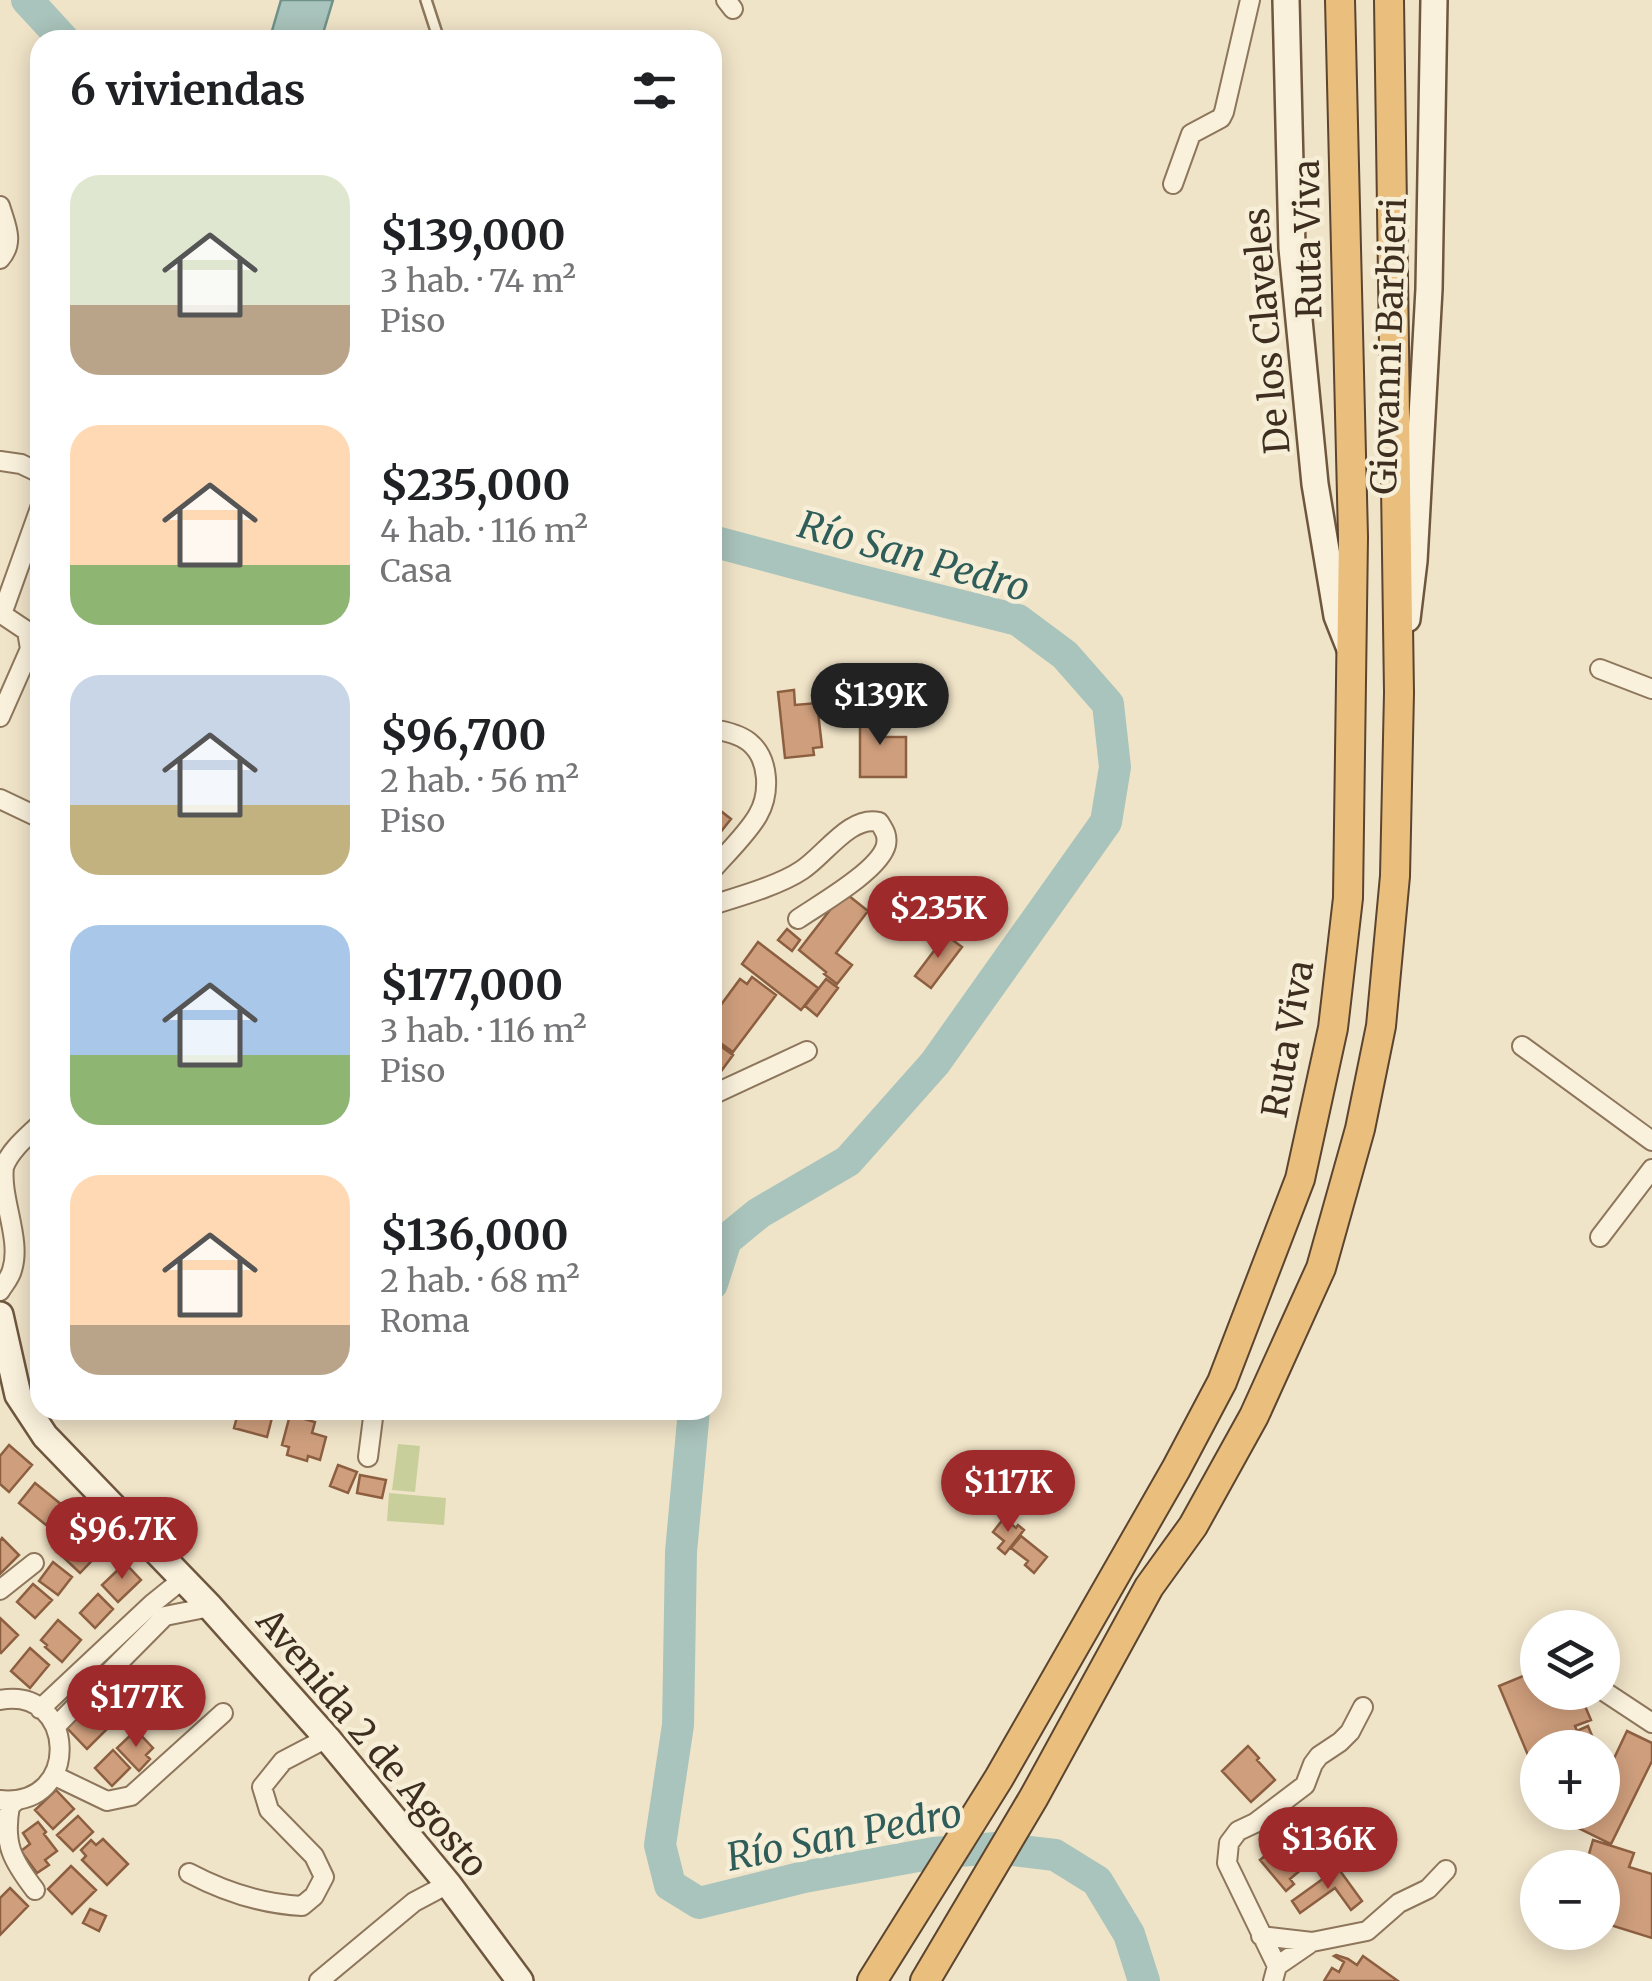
<!DOCTYPE html>
<html lang="es">
<head>
<meta charset="utf-8">
<style>
  body { margin:0; font-family:Merriweather,serif; background:#f6f6f6; color:#202124; height:100vh; display:flex; flex-direction:column; font-size:38px; white-space:nowrap }
  * { box-sizing:border-box; margin:0 }
  p { font-size:32px; color:#757577 }
  .icon { flex:none; width:55px; height:55px; fill:none; stroke:currentColor; stroke-width:2; stroke-linecap:round; stroke-linejoin:round }
  .map { position:relative; flex:1; overflow:hidden }
  .sheet { position:absolute; left:30px; top:30px; width:692px; height:1390px; display:flex; flex-direction:column; background:#fff; border-radius:30px; box-shadow:0 5px 25px #0003 }
  .sheet>* { flex:none }
  .controls { position:absolute; left:1520px; top:1610px; display:grid; gap:20px }
  .controls a { display:grid; place-items:center; width:100px; height:100px; border-radius:50%; background:#fff; box-shadow:0 5px 25px #0003; font-size:50px }
  .price { position:absolute; translate:-50% -85px; padding:0 22px; border-radius:35px; background:#9e2a2b; color:#fff; font-size:32px; line-height:65px; filter:drop-shadow(0 2px 5px #0008) }
  .price::after { content:''; position:absolute; left:50%; top:60px; width:30px; height:22px; margin-left:-15px; background:inherit; clip-path:polygon(0 0,100% 0,50% 100%) }
  .price.active { background:#222; color:#fff }
  ul { padding:0; list-style:none }
  li { display:flex; align-items:center; gap:30px; height:250px; padding:0 40px }
  li span { display:grid; place-items:center; flex:none; width:280px; height:200px; border-radius:30px; color:#555 }
  li>.icon { margin-inline-start:auto }
  span .icon { width:120px; height:120px; fill:#fffc; stroke-width:1 }
  li b { font-size:42px }
  h2 { display:flex; justify-content:space-between; align-items:center; height:120px; padding:0 40px; font-size:42px }
  .map>svg:first-child { display:block }
  .green { fill:#c9cf9b }
  .water { fill:#a9c4bc; stroke:#6f938a; stroke-width:2.5 }
  .lines { fill:none; stroke-linecap:round; stroke-linejoin:round }
  .river { stroke:#a9c4bc; stroke-width:32 }
  .building { fill:#cf9f7d; stroke:#8d5f41; stroke-width:2.5 }
  .service-casing { stroke:#8d765c; stroke-width:14 }
  .minor-casing { stroke:#8d765c; stroke-width:22 }
  .secondary-casing { stroke:#6f573f; stroke-width:30 }
  .trunk-casing { stroke:#5b4430; stroke-width:32 }
  .service { stroke:#faf1dc; stroke-width:9 }
  .minor { stroke:#faf1dc; stroke-width:18 }
  .secondary { stroke:#faf1dc; stroke-width:25 }
  .trunk { stroke:#eabe7c; stroke-width:28 }
  .labels { text-anchor:middle; dominant-baseline:central; stroke-width:9; stroke-linejoin:round; paint-order:stroke }
  .street-label { font-size:35px; fill:#3d2e20; stroke:#f7eed8 }
  .water-label { font-size:38px; font-style:italic; fill:#2f5d5a; stroke:#f7eed8 }
</style>
</head>
<body>
<div class="map">
<svg width="1652" height="1981" viewBox="0 0 1652 1981">
  <rect width="100%" height="100%" fill="#f0e4c8"/>
  <!-- green -->
  <path class="green" d="M398 1444 420 1446 415 1492 392 1490Z
    M389 1493 446 1498 444 1525 387 1521Z"/>
  <!-- water -->
  <path class="water" d="M281 0H333L321 40H302L272 31Z"/>
  <g class="lines">
    <!-- river -->
    <path class="river" d="M27 0 64 40
      M712 541 854 579 1018 620 1065 655 1108 704 1115 767 1106 822 935 1063 848 1161 759 1213 726 1240 712 1284
      M694 1410 681 1552 678 1725 660 1845 670 1885 699 1903 804 1877 934 1853 996 1848 1055 1855 1097 1881 1129 1934 1144 1981"/>
  </g>
  <!-- building -->
  <path class="building" d="M794 690 795 705 817 703 822 747 813 748 814 755 785 758 778 692Z
    M860 709H883V737H906V777H860Z
    M712 804 731 819 712 843Z
    M844 892 868 911 836 953 852 965 837 984 824 974 826 972 799 950Z
    M787 929 800 940 792 951 778 940Z
    M946 935 962 947 931 988 915 976Z
    M758 942 818 988 801 1010 742 964Z
    M752 977 776 995 733 1052 712 1037V1031L718 1023 712 1017 740 979 747 984Z
    M826 979 838 988 817 1016 805 1006Z
    M712 1040 733 1055 722 1070 712 1063Z
    M231 1410H274L267 1437 234 1428 238 1413Z
    M290 1415 315 1422 312 1433 326 1437 320 1460 308 1456 307 1461 287 1455 289 1447 282 1445Z
    M9 1445 32 1465 9 1492 0 1484V1456Z
    M338 1465 357 1472 348 1493 330 1486Z
    M360 1475 386 1480 382 1498 357 1493Z
    M35 1483 62 1505 46 1525 19 1503Z
    M1004 1518 1016 1528 1018 1525 1024 1530 1005 1554 998 1548 1004 1541 993 1532Z
    M86 1530 105 1547 80 1573 62 1556Z
    M1021 1536 1047 1557 1034 1573 1025 1565 1028 1561 1011 1548Z
    M2 1538 19 1555 0 1574V1541Z
    M53 1562 72 1577 58 1595 39 1581Z
    M125 1563 141 1580 118 1602 102 1585Z
    M33 1584 52 1600 35 1618 17 1602Z
    M98 1594 113 1609 95 1628 80 1613Z
    M0 1618 18 1635 1 1653 0 1652Z
    M58 1620 81 1640 62 1662 45 1647 47 1645 41 1640Z
    M30 1648 49 1665 30 1688 11 1671Z
    M1538 1670V1692H1579L1591 1720 1575 1726 1577 1731 1588 1726 1597 1748H1538V1779L1499 1686Z
    M114 1683 133 1702 111 1724 100 1713 104 1709 96 1701Z
    M84 1709 106 1730 87 1749 66 1727Z
    M136 1730 153 1748 146 1755 150 1759 139 1771 117 1748Z
    M1627 1731 1652 1743V1761L1611 1844 1552 1815 1551 1812H1602V1766L1609 1769Z
    M1248 1746 1259 1758 1257 1760 1275 1780 1251 1802 1222 1771Z
    M113 1750 130 1768 112 1786 95 1768Z
    M56 1790 74 1809 53 1829 35 1810Z
    M1315 1814 1336 1840 1290 1879 1294 1884 1286 1891 1260 1860Z
    M78 1816 93 1832 73 1851 57 1835Z
    M38 1822 46 1832 44 1834 57 1851 45 1860 49 1865 37 1873 21 1851 30 1844 23 1833Z
    M103 1839 128 1864 107 1885 82 1860 86 1856 81 1850 91 1840 96 1845Z
    M1593 1840 1634 1853 1629 1867 1652 1874V1938L1607 1924 1602 1915V1868H1585Z
    M71 1866 96 1890 72 1914 48 1889Z
    M1338 1868 1362 1901 1351 1910 1335 1888 1300 1913 1292 1901Z
    M10 1888 28 1906 0 1935V1898Z
    M90 1909 106 1916 99 1931 83 1923Z
    M1336 1955 1348 1959 1357 1965 1363 1956 1398 1981H1324L1332 1968 1339 1972 1344 1962 1334 1956Z"/>
  <g class="lines">
    <!-- service casing -->
    <g class="service-casing">
      <path id="service" d="M426 0 439 40"/>
    </g>
    <!-- minor casing -->
    <g class="minor-casing">
      <path id="minor" d="M726 0 733 9
        M1173 184 1191 134 1221 118 1224 112 1250 0
        M0 206C6 226 15 242 0 259
        M0 461 21 464 40 473
        M0 613 27 631 30 649 0 717
        M2 614 40 508
        M1600 669 1652 689
        M712 729C725 731 739 734 749 742 770 759 770 794 758 815 748 833 726 854 712 870
        M0 799 40 818
        M712 905C738 897 780 885 802 870 825 855 850 815 879 822 884 830 888 835 886 845 880 870 820 904 798 919
        M1522 1046 1652 1141
        M712 1095 807 1051
        M1600 1237 1652 1169
        M0 1291C4 1284 10 1278 12 1270 22 1240 0 1198 4 1167 10 1150 28 1136 40 1124
        M368 1457 374 1410
        M0 1590 34 1563
        M1602 1690 1652 1723
        M0 1700C76 1685 83 1808 0 1800
        M40 1709 152 1604 183 1579
        M56 1726 165 1616 210 1607
        M55 1776 107 1801 131 1796 223 1713
        M16 1801 10 1806C3 1844 12 1860 35 1890
        M189 1873C225 1892 262 1904 302 1906L314 1896 324 1877 314 1856 269 1810 262 1787 283 1761 327 1738
        M1261 1936 1312 1942 1277 1966
        M1312 1942 1367 1931 1399 1903 1428 1889 1446 1870
        M319 1981 414 1902 448 1884
        M1273 1981 1277 1966 1227 1863 1229 1843 1238 1831 1255 1823 1305 1785 1313 1764 1319 1756 1340 1742 1350 1732 1363 1707"/>
    </g>
    <!-- secondary casing -->
    <g class="secondary-casing">
      <path id="secondary" d="M1286 0 1292 248 1315 484 1337 616 1350 649
        M1407 619 1414 561 1429 289 1434 0
        M0 1315 18 1395 45 1436 210 1607 327 1738 448 1884 520 1981"/>
    </g>
    <!-- trunk casing -->
    <g class="trunk-casing">
      <path id="trunk" d="M872 1981 999 1778 1176 1469 1222 1382 1300 1179 1333 1028 1348 898 1353 537 1340 0
        M925 1981 1034 1797 1149 1587 1193 1526 1254 1416 1321 1268 1360 1129 1381 1026 1395 876 1399 693 1389 0"/>
    </g>
    <!-- service -->
    <use href="#service" class="service"/>
    <!-- minor -->
    <use href="#minor" class="minor"/>
    <!-- secondary -->
    <use href="#secondary" class="secondary"/>
    <!-- trunk -->
    <use href="#trunk" class="trunk"/>
  </g>
  <g class="labels">
    <!-- street labels -->
    <g class="street-label">
      <text transform="translate(1308 239) rotate(-91)">Ruta Viva</text>
      <text transform="translate(1267 331) rotate(-95)">De los Claveles</text>
      <text transform="translate(1389 346) rotate(-88)">Giovanni Barbieri</text>
      <text transform="translate(1288 1039) rotate(-80)">Ruta Viva</text>
      <text transform="translate(372 1743) rotate(50)">Avenida 2 de Agosto</text>
    </g>
    <!-- water labels -->
    <g class="water-label">
      <text transform="translate(914 556) rotate(16)">Río San Pedro</text>
      <text transform="translate(844 1835) rotate(-11)">Río San Pedro</text>
    </g>
  </g>
</svg>
<div class="controls">
<a><svg class="icon" aria-label="layers" viewBox="0 0 24 24"><path d="M12 4l9 5-9 5-9-5zM3 14l9 5 9-5"/></svg></a>
<a>+</a>
<a>−</a>
</div>
<b class="price active" style="left:880px;top:748px">$139K</b>
<b class="price" style="left:938px;top:961px">$235K</b>
<b class="price" style="left:1008px;top:1535px">$117K</b>
<b class="price" style="left:122px;top:1582px">$96.7K</b>
<b class="price" style="left:136px;top:1750px">$177K</b>
<b class="price" style="left:1328px;top:1892px">$136K</b>
<section class="sheet">
<h2>6 viviendas<svg class="icon" aria-label="filters" viewBox="0 0 24 24"><path d="M4 7h16M4 17h16"/><circle cx="9" cy="7" r="2"/><circle cx="15" cy="17" r="2"/></svg></h2>
<ul>
<li><span style="background:linear-gradient(#dfe7d0 65%,#b9a48a 0)"><svg class="icon" aria-label="home" viewBox="0 0 24 24"><path d="M3 11l9-7 9 7M6 9v11h12V9"/></svg></span><div><b>$139,000</b><p>3 hab. · 74 m²</p><p>Piso</p></div></li>
<li><span style="background:linear-gradient(#ffd9b3 70%,#8fb573 0)"><svg class="icon" aria-label="home" viewBox="0 0 24 24"><path d="M3 11l9-7 9 7M6 9v11h12V9"/></svg></span><div><b>$235,000</b><p>4 hab. · 116 m²</p><p>Casa</p></div></li>
<li><span style="background:linear-gradient(#c9d6e8 65%,#c2b280 0)"><svg class="icon" aria-label="home" viewBox="0 0 24 24"><path d="M3 11l9-7 9 7M6 9v11h12V9"/></svg></span><div><b>$96,700</b><p>2 hab. · 56 m²</p><p>Piso</p></div></li>
<li><span style="background:linear-gradient(#a9c7e8 65%,#8fb573 0)"><svg class="icon" aria-label="home" viewBox="0 0 24 24"><path d="M3 11l9-7 9 7M6 9v11h12V9"/></svg></span><div><b>$177,000</b><p>3 hab. · 116 m²</p><p>Piso</p></div></li>
<li><span style="background:linear-gradient(#ffd9b3 75%,#b9a48a 0)"><svg class="icon" aria-label="home" viewBox="0 0 24 24"><path d="M3 11l9-7 9 7M6 9v11h12V9"/></svg></span><div><b>$136,000</b><p>2 hab. · 68 m²</p><p>Roma</p></div></li>
</ul>
</section>
</div>
</body>
</html>
